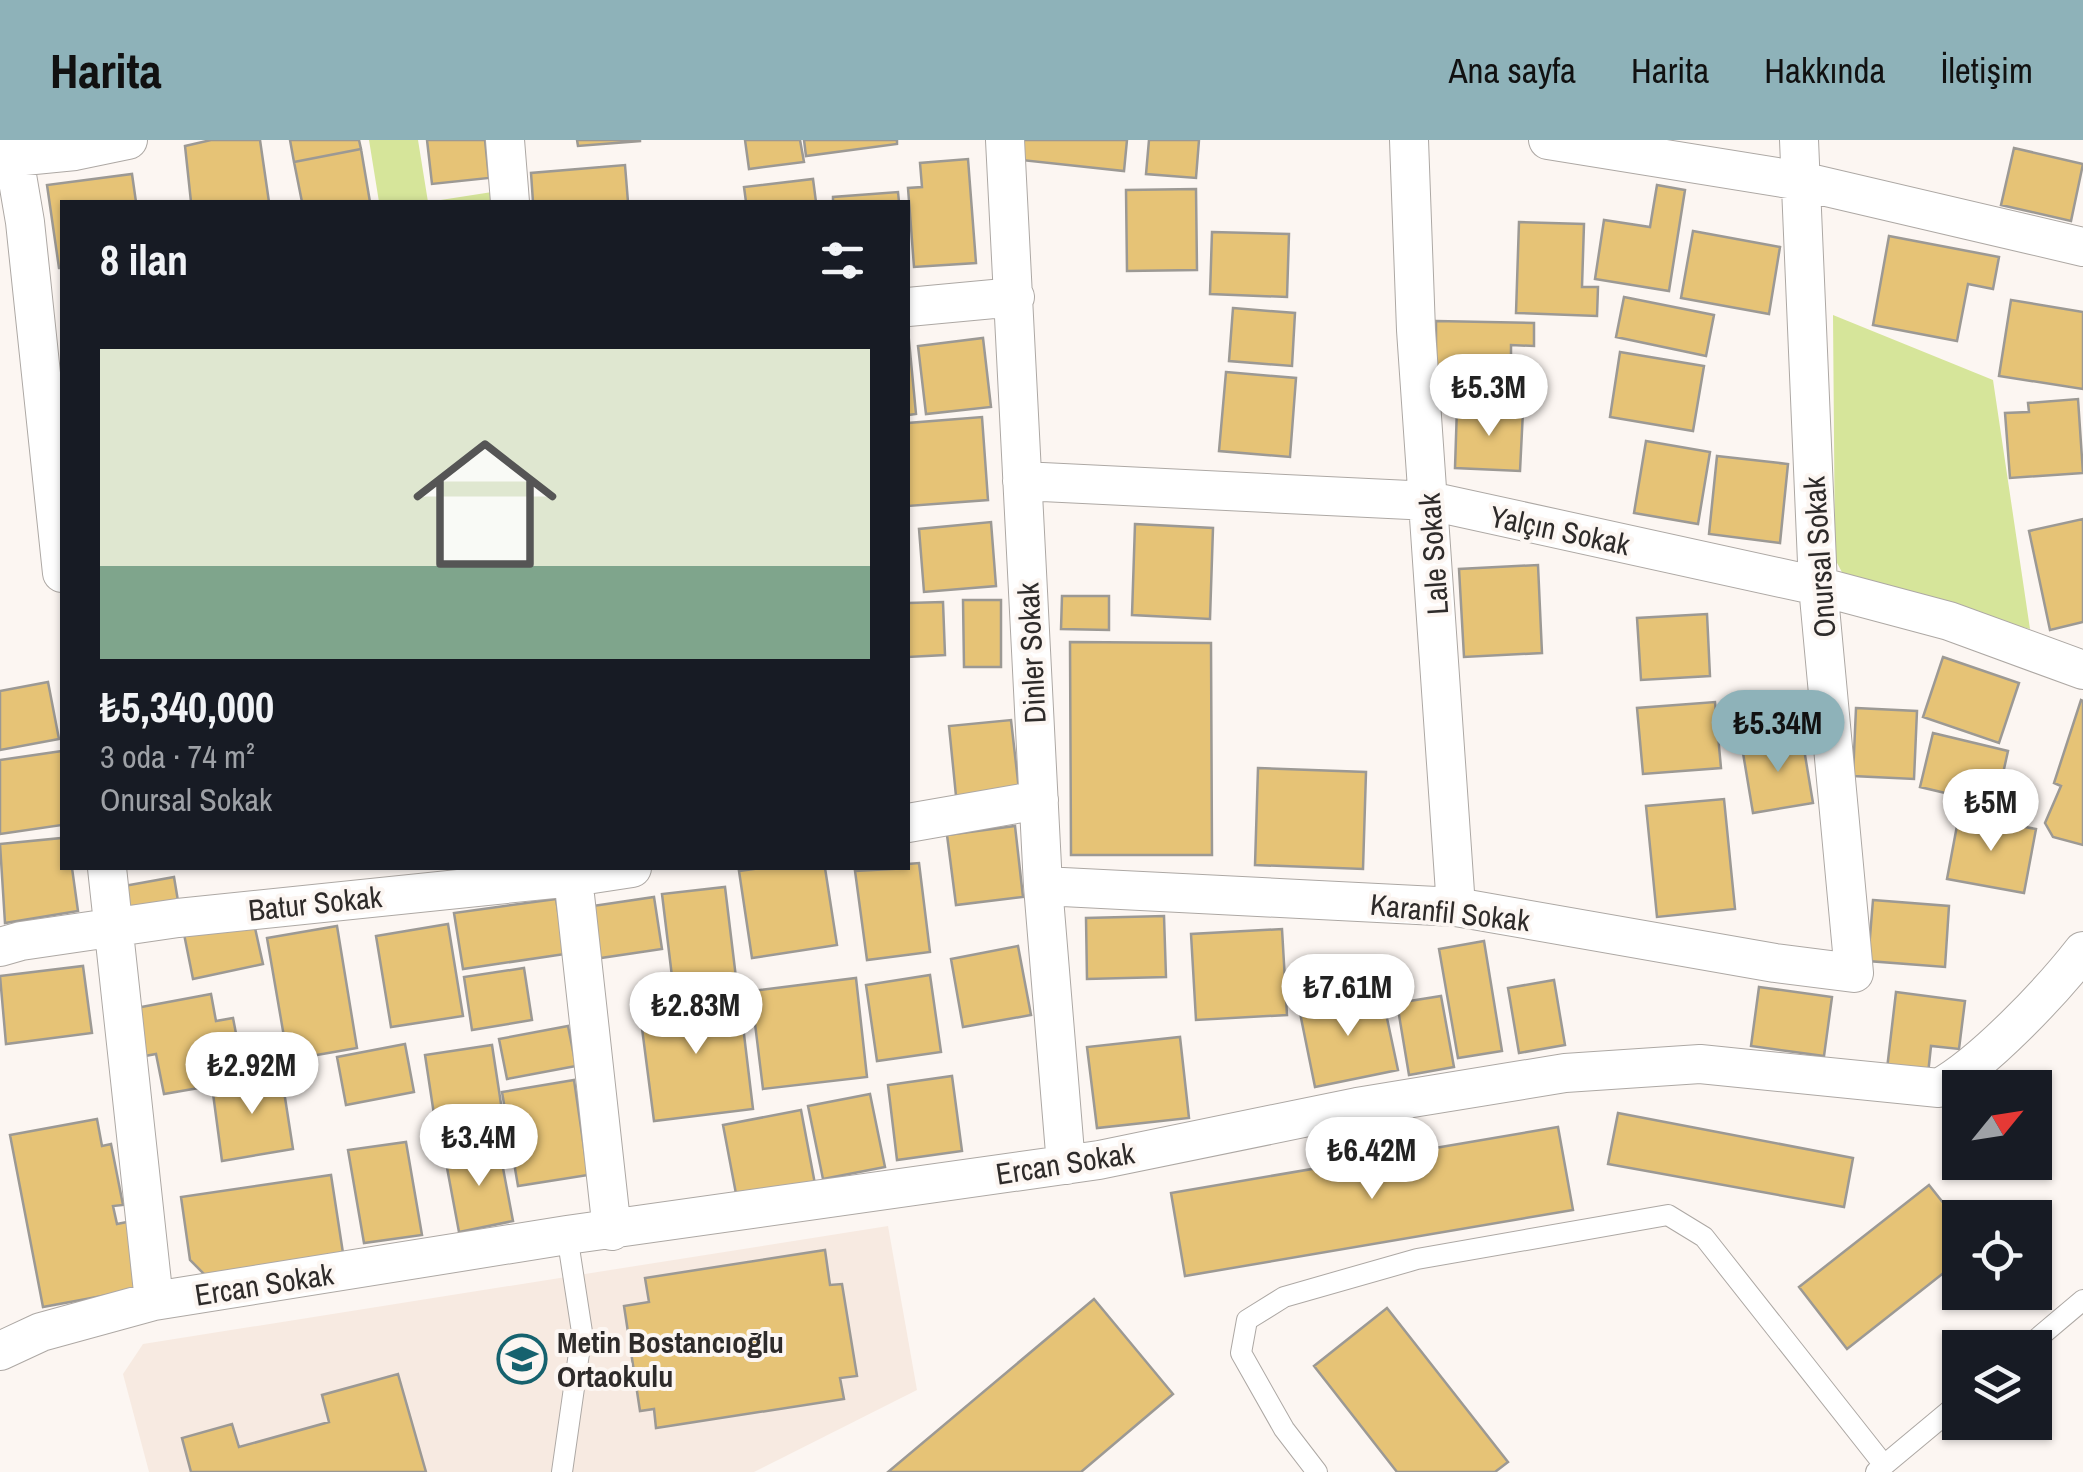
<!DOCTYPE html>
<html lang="tr">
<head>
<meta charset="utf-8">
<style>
  body { margin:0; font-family:"Archivo Narrow",sans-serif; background:#20242c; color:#f1f3f6; height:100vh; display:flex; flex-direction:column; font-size:38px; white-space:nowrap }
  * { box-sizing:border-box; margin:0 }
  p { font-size:32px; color:#9ea1a6 }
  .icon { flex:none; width:55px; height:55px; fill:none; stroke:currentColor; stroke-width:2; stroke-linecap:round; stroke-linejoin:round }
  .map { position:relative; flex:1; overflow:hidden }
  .details { position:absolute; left:60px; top:60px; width:850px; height:670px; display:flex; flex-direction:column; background:#171b24; border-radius:0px; box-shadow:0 2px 8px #0004 }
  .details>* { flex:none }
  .needle { width:65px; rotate:60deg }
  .tools { position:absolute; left:1942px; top:930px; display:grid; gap:20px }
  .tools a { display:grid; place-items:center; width:110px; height:110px; border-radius:0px; background:#171b24; box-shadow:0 2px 8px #0004; font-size:50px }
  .price { position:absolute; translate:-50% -85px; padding:0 22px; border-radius:35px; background:#fff; color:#222; font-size:32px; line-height:65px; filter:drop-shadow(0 2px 5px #0008) }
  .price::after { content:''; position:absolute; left:50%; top:60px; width:30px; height:22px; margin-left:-15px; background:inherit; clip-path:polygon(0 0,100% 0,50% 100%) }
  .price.selected { background:#8eb2b9; color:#111 }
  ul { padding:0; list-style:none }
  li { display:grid; align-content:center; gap:20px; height:530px; padding:0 40px }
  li+li { border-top:2px solid #363941 }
  li span { display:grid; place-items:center; height:310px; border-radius:0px; color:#555 }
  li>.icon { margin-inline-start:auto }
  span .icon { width:180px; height:180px; fill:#fffc; stroke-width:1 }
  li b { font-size:42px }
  h2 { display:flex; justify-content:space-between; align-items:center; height:120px; padding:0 40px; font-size:42px }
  header { display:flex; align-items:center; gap:60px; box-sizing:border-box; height:140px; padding:0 50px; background:#8eb2b9; color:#111 }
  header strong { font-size:48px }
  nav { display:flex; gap:55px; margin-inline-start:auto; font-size:35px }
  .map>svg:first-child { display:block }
  .built { fill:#f7eae1 }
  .green { fill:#d6e59a }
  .building { fill:#e6c376; stroke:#9c9994; stroke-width:2.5 }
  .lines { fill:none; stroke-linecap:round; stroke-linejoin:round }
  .service-casing { stroke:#ada8a4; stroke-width:22 }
  .minor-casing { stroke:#ada8a4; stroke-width:40 }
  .service { stroke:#fff; stroke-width:20 }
  .minor { stroke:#fff; stroke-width:38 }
  .labels { text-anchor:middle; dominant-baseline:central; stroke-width:8; stroke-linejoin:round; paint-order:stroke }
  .street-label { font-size:30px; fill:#2e2b2a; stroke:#fcf6f2 }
  .poi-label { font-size:30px; font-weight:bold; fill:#2e2b2a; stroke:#fcf6f2; text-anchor:start }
</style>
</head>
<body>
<header>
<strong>Harita</strong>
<nav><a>Ana sayfa</a><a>Harita</a><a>Hakkında</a><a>İletişim</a></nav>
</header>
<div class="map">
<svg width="2083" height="1332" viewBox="0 0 2083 1332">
  <rect width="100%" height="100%" fill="#fcf6f2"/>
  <!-- built -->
  <path class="built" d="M888 1086 917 1250 754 1332H149L123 1234 143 1204Z"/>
  <!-- green -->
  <path class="green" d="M369 0H418L428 62 492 52 493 62H379Z
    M1833 175 1993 240 2030 489 1846 440 1835 419Z"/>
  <!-- building -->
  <path class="building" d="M211 0H260L269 62H191L185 6Z
    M290 0H359L361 9 294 22Z
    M427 0H485L489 38 432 44Z
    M577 0H640V1L578 6Z
    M745 0H800L804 22 749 29Z
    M804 0H897V4L806 16Z
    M1023 0H1127L1124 31 1021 20Z
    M1149 0H1199L1196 38 1146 34Z
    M2014 8 2083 24 2071 81 2001 65Z
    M361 9 370 62H302L294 22Z
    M968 19 976 123 914 127 908 48 922 47 920 23Z
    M625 25 628 62H533L531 33Z
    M132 34 136 62H62V128H59L47 45Z
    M813 39 816 62H746L744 47Z
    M1657 45 1685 50 1669 151 1595 139 1604 80 1650 87Z
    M1196 49 1197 130 1127 131 1126 50Z
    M898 52 899 62H833V57Z
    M1519 82 1584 84 1582 147H1598L1597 176 1516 173Z
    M1693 91 1780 107 1769 174 1681 158Z
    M1212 92 1289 94 1287 157 1210 154Z
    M1889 96 1999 117 1993 149 1968 144 1957 201 1873 185Z
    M1624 157 1714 175 1706 216 1616 197Z
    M2011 160 2083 172V249L1999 236Z
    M1233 168 1295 173 1292 226 1229 221Z
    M1436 181 1534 183V206L1511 205V254L1436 253Z
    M908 190 916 274 908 275Z
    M983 198 991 267 926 274 918 206Z
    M1620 212 1704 226 1693 291 1610 277Z
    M1226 232 1296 238 1290 317 1219 311Z
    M2078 259 2083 333 2010 338 2005 273 2029 272 2028 263Z
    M1457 267 1523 271 1520 331 1455 328Z
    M982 277 988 360 908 366V283Z
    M1646 301 1710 312 1698 384 1634 373Z
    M1717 316 1788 324 1780 403 1709 394Z
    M2083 379V482L2050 490 2029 391Z
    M991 382 996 446 924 452 919 389Z
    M1135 384 1213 388 1210 479 1132 475Z
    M1538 425 1542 513 1464 517 1459 429Z
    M1062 456H1109V490L1061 489Z
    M963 460H1001V527H964Z
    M943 462 945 515 908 517V463Z
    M1707 474 1710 536 1641 540 1637 478Z
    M1070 502 1211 503 1212 715H1071Z
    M1943 517 2019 543 1999 603 1923 577Z
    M48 542 59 599 0 610V551Z
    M2081 560 2083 561V705L2053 697 2045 683 2061 646 2054 643Z
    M1715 562 1721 628 1643 634 1637 568Z
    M1856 568 1917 571 1914 639 1853 636Z
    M1011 580 1019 650 956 656 949 586Z
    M1933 593 2008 611 1996 665 1920 647Z
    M1802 597 1813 663 1753 673 1742 607Z
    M62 611V685L0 694V620Z
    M1258 628 1366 632 1363 729 1255 725Z
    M1724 659 1735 769 1657 777 1646 666Z
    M1959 675 2036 689 2024 753 1947 739Z
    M1015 686 1023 757 956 765 947 695Z
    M62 698V728H72L78 771 5 783 0 704Z
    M919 723 930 812 867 820 855 731 908 728V724Z
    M761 728H825L837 805 752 818 739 731Z
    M174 737 179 767 130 776 124 746Z
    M725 747 737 846 674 853 662 754Z
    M654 757 662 809 594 819 586 767Z
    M556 759 565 814 463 829 454 773Z
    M1873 760 1949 766 1945 827 1868 821Z
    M1164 776 1166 837 1087 839 1086 778Z
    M253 779 263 824 193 839 184 794Z
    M448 784 463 876 391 887 376 796Z
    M337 786 357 908 288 920 267 798Z
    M1282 789 1287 875 1196 880 1191 794Z
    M1484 801 1502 911 1458 918 1439 809Z
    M1018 806 1031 875 963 887 951 819Z
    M83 826 92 893 6 904 0 836Z
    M524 828 532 880 472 890 464 837Z
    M930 835 941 912 877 921 866 845Z
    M856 838 867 937 763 949 751 851Z
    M1554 840 1565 905 1519 913 1508 848Z
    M1759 847 1832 857 1824 916 1751 906Z
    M1381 850 1398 930 1315 947 1299 868Z
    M1896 852 1965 861 1959 909 1931 906 1928 934 1887 929Z
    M739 853 753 969 654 981 639 865Z
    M211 854 216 881 233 878 245 940 164 954 156 914 145 916 136 868Z
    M1441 856 1454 927 1409 935 1397 863Z
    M568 886 576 926 507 939 499 899Z
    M1180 897 1189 978 1097 988 1087 907Z
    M405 904 414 952 346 965 337 917Z
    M492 905 505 990 438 1001 425 915Z
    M281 932 293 1009 222 1021 212 946Z
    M952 936 962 1011 897 1020 888 945Z
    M574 940 588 1035 518 1046 502 952Z
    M870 954 885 1027 823 1039 808 966Z
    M801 970 815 1044 737 1059 723 985Z
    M1618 973 1853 1018 1844 1067 1608 1024Z
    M97 979 102 1006 111 1004 123 1065 113 1066 117 1084 127 1082 140 1149 43 1167 10 995Z
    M1558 987 1573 1070 1185 1136 1171 1053Z
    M406 1002 422 1095 364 1103 348 1010Z
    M499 1007 513 1081 459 1092 445 1017Z
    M331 1035 343 1113 206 1136 190 1120 181 1057Z
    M1929 1045 1960 1084V1120L1847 1209 1799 1147Z
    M825 1110 830 1145 842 1144 857 1236 840 1238 844 1259 656 1288 654 1269 640 1271 624 1166 649 1162 645 1138Z
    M1094 1159 1173 1254 1081 1332H888Z
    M1387 1168 1508 1322 1495 1332H1397L1314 1226Z
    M398 1234 426 1332H191L182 1298 232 1284 239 1307 329 1282 322 1255Z"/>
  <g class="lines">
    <!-- service casing -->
    <g class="service-casing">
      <path id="service" d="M2026 1208 2083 1160
        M562 1332 582 1192 567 1095
        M1317 1332 1284 1289 1241 1213 1247 1180 1284 1157 1417 1119 1668 1075 1704 1097 1884 1325
        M1876 1332 1960 1262"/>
    </g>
    <!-- minor casing -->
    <g class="minor-casing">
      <path id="minor" d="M11 0 25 82 62 433
        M505 0 510 62
        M1005 0 1043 746 1066 1025
        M1409 0 1416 190 1456 767
        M1548 0 1801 41 2083 107
        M14 17 75 11 128 0
        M908 167 1015 157
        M1022 341 1430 361 1818 446 1949 481 2083 530
        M908 683 1039 660
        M107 728 154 1161
        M572 728 612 1091
        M1043 746 1456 767 1775 823 1854 833 1818 446 1799 0
        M0 807 21 801 178 778 573 737 632 728
        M0 1211 41 1192 154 1161 567 1095 1099 1020 1357 967 1565 933 1700 924 1939 948C1984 923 2051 852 2083 811"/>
    </g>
    <!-- service -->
    <use href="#service" class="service"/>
    <!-- minor -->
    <use href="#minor" class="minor"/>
  </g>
  <!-- icons -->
  <defs>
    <g id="school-ring" transform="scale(2.5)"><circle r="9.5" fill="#fcf6f2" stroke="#16626e" stroke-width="1.5"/><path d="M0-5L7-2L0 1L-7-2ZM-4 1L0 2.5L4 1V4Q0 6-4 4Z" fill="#16626e"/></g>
  </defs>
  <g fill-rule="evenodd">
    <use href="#school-ring" x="522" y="1219"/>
  </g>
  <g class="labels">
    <!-- street labels -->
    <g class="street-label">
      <text transform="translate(1560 390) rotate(12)">Yalçın Sokak</text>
      <text transform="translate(1433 414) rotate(-94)">Lale Sokak</text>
      <text transform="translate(1819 417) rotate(-94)">Onursal Sokak</text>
      <text transform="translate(1031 513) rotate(-93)">Dinler Sokak</text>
      <text transform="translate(315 763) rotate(-6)">Batur Sokak</text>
      <text transform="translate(1450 772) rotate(6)">Karanfil Sokak</text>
      <text transform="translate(1065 1023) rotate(-9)">Ercan Sokak</text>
      <text transform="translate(264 1144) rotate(-9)">Ercan Sokak</text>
    </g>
    <!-- poi labels -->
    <g class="poi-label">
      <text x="557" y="1202">Metin Bostancıoğlu<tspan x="557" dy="34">Ortaokulu</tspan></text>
    </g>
  </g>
</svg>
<div class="tools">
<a><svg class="needle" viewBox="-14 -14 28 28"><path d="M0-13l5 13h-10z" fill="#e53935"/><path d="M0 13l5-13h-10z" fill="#9ea1a6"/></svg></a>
<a><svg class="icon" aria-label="locate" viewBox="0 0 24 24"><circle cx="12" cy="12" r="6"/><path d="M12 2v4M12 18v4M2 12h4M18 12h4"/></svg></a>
<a><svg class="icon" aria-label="layers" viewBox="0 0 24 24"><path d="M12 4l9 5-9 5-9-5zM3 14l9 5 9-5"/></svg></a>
</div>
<b class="price" style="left:1489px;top:299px">₺5.3M</b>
<b class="price selected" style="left:1778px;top:635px">₺5.34M</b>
<b class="price" style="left:1991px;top:714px">₺5M</b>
<b class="price" style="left:1348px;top:899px">₺7.61M</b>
<b class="price" style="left:696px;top:917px">₺2.83M</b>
<b class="price" style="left:252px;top:977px">₺2.92M</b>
<b class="price" style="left:479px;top:1049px">₺3.4M</b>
<b class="price" style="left:1372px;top:1062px">₺6.42M</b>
<section class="details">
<h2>8 ilan<svg class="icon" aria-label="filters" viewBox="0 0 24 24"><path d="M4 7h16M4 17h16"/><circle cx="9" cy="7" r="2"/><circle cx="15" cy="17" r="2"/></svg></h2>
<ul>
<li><span style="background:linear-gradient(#dfe7d0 70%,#7fa58c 0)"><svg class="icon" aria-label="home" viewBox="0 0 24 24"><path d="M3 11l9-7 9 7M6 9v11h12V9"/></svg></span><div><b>₺5,340,000</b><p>3 oda · 74 m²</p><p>Onursal Sokak</p></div></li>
</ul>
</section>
</div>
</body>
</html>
